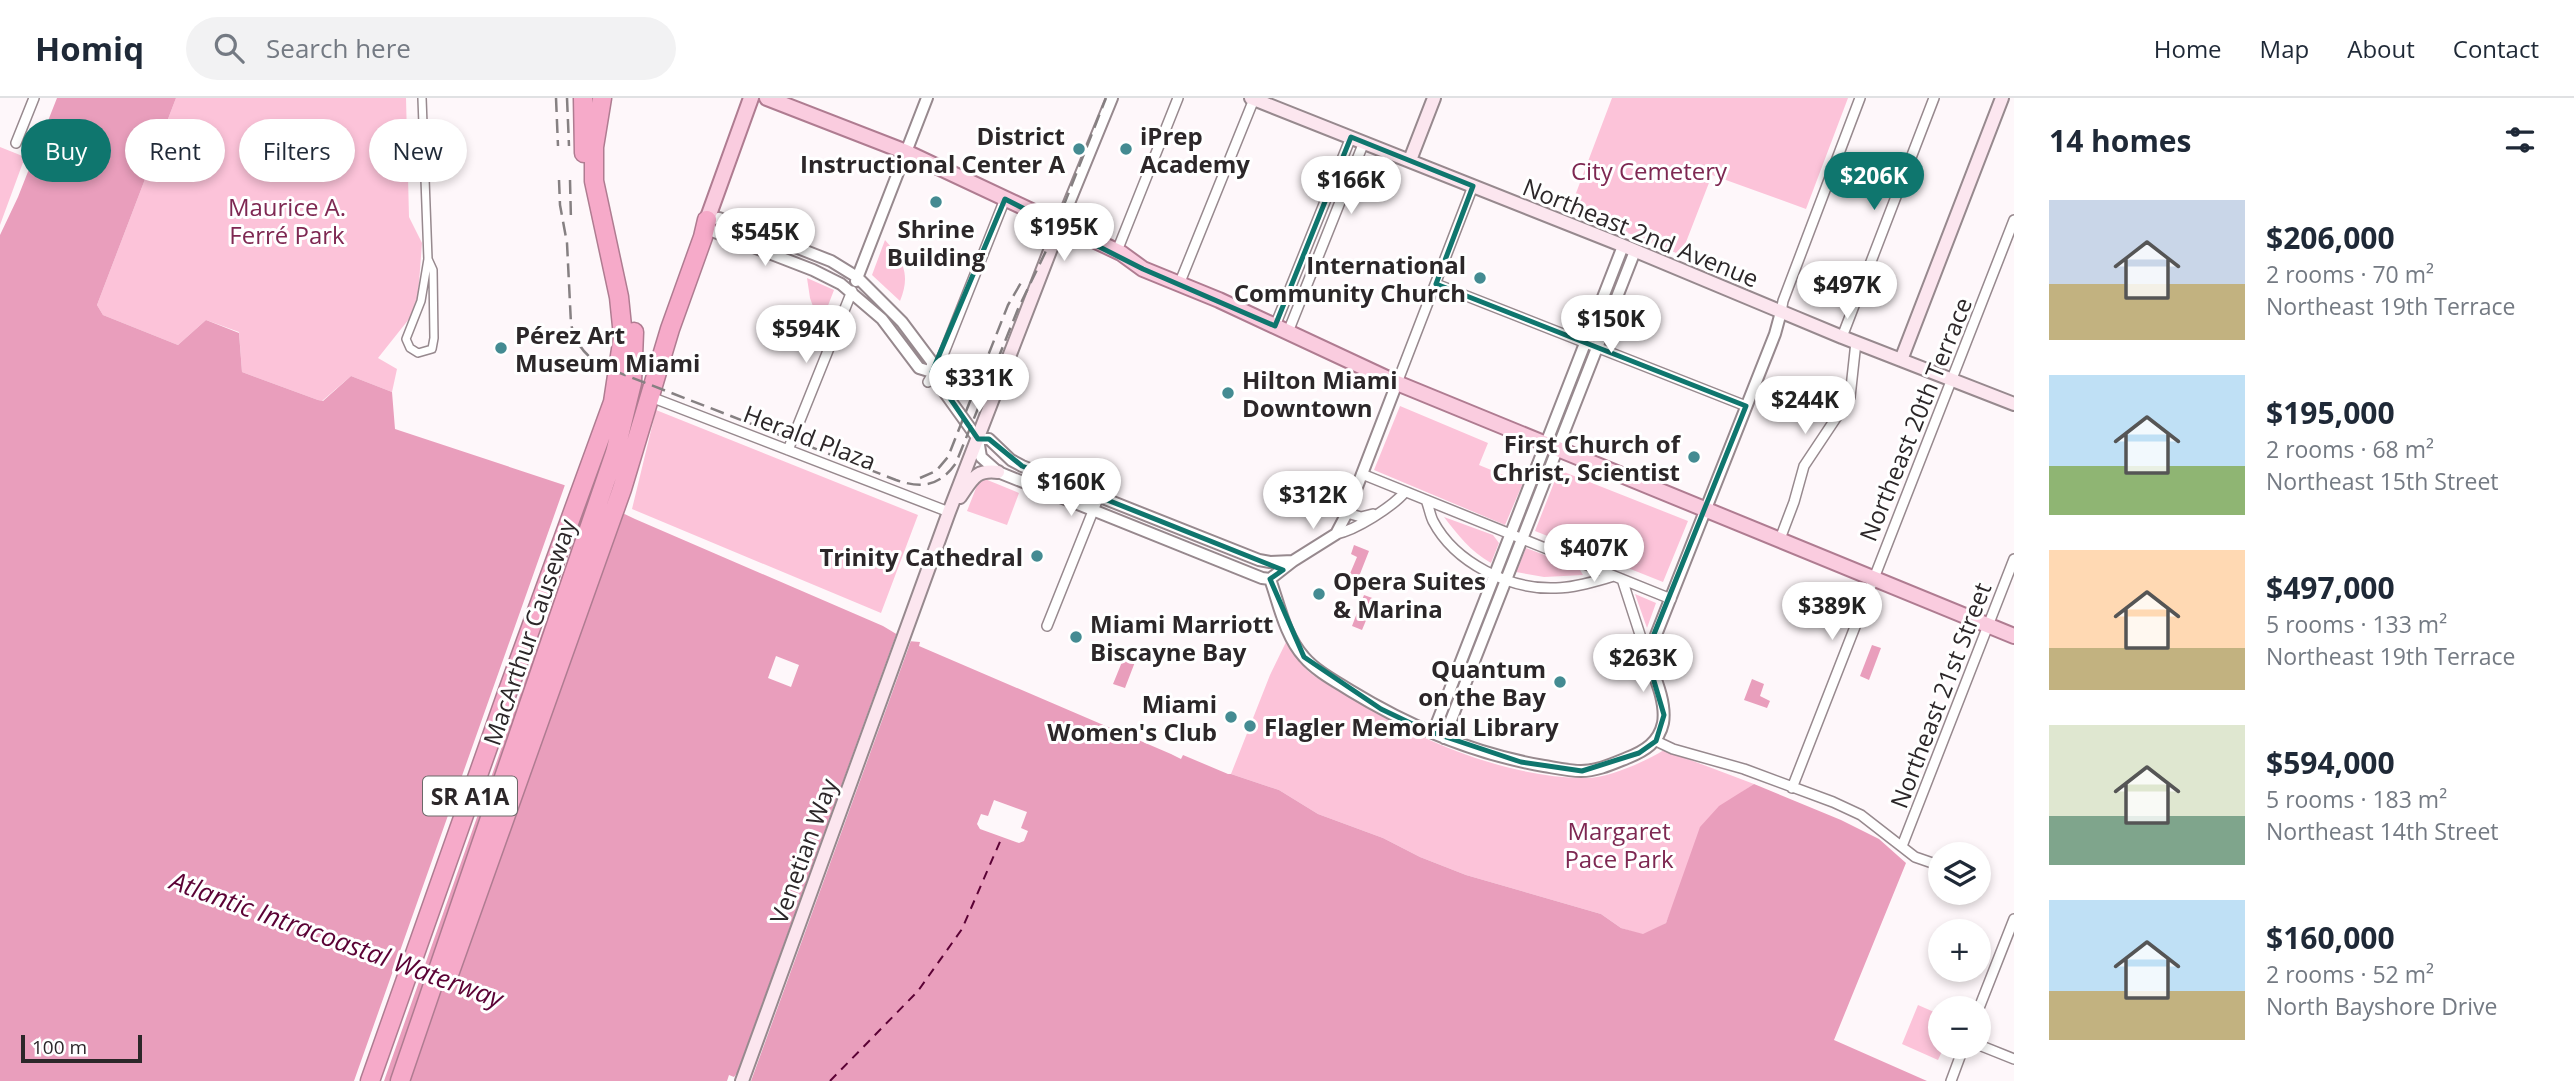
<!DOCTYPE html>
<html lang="en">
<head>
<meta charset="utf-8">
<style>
  body { margin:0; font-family:"Open Sans",sans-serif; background:#f2f2f3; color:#1f2937; height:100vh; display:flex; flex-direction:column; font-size:26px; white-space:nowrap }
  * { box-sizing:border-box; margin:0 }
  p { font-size:23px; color:#747a83 }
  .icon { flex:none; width:38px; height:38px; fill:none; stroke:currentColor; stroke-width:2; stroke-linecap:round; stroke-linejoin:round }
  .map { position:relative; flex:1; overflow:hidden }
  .details { display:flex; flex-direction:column; background:#fff; width:560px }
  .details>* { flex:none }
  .hud { position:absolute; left:21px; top:21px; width:665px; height:63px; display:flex; gap:14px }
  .tools { position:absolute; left:1928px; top:744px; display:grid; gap:14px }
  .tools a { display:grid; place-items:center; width:63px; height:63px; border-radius:50%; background:#fff; box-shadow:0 4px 10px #0003; font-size:35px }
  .scale { position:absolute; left:21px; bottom:18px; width:121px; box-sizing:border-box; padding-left:7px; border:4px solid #2c2729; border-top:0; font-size:19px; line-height:24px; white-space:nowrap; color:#2c2729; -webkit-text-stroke:5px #fff; paint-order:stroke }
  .price { position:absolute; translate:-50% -60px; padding:0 16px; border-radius:24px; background:#fff; color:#222; font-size:23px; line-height:46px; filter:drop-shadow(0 2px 4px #0008) }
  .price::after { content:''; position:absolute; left:50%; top:42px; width:21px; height:16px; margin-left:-10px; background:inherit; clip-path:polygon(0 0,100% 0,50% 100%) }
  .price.selected { background:#0f766e; color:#fff }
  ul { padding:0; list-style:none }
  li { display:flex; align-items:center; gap:21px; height:175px; padding:0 35px }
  li span { display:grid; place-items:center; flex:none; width:196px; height:140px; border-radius:0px; color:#555 }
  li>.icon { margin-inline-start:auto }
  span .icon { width:84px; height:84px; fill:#fffc; stroke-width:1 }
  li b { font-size:30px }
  h2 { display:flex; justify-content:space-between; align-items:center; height:84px; padding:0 35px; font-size:30px }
  .pill { padding:0 24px; border-radius:32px; background:#fff; box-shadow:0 4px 10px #0003; font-size:24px; line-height:63px }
  .pill.selected { background:#0f766e; color:#fff }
  header { display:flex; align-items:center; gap:42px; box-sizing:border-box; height:98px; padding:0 35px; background:#fff; border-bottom:2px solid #e0e1e3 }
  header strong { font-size:33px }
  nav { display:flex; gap:38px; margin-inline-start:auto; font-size:24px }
  .search { width:490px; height:63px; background:#f2f2f3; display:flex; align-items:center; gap:18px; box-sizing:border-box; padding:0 24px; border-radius:38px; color:#747a83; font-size:26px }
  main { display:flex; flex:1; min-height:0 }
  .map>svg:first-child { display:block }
  .green { fill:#fcc3d9 }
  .water { fill:#e99ebc }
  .pier { fill:#fef7fa }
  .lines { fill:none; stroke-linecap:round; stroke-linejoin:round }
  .ferry { stroke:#5b0235; stroke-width:2; stroke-dasharray:9 7; stroke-linecap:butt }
  .pedestrian-casing { stroke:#97898e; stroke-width:10 }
  .minor-casing { stroke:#97898e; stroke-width:12 }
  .tertiary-casing { stroke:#97898e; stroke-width:14 }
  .secondary-casing { stroke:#97898e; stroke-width:16 }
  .primary-casing { stroke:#af7c91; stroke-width:18 }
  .motorway-casing { stroke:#af7c91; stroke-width:21 }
  .pedestrian { stroke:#fff; stroke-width:7 }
  .minor { stroke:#fff; stroke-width:9 }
  .tertiary { stroke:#fff; stroke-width:10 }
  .secondary { stroke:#fce6ef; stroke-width:12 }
  .primary { stroke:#faccdf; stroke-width:14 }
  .motorway { stroke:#f6aac9; stroke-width:18 }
  .rail { stroke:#868082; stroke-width:2.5; stroke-dasharray:14 7; stroke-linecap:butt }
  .marked { fill:none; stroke:#0f766e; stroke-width:5; stroke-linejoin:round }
  .poi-dot { fill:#448b92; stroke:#fff; stroke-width:2.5 }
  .labels { text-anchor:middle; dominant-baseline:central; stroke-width:6; stroke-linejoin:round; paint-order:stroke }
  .shield { fill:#fff; stroke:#6b6869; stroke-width:2 }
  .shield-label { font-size:23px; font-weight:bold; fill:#2c2729 }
  .poi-label { font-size:24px; font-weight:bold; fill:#2c2729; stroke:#fff; text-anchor:end }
  .park-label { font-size:24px; fill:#7e2852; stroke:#fff }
  .street-label { font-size:24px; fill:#2c2729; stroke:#fff }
  .water-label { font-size:26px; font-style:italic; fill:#5b0235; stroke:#fff }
</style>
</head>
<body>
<header>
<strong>Homiq</strong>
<div class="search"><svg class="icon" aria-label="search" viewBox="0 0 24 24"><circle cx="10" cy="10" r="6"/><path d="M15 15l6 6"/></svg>Search here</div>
<nav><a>Home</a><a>Map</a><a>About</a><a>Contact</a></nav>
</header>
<main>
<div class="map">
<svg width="2014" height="983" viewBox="0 0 2014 983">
  <rect width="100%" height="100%" fill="#fef7fa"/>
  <!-- green -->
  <path class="green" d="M176 0H406L409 119 422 145 418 198 409 221 378 260 397 271 392 294 351 278 322 303 318 302 242 274 239 234 206 222 178 247 103 217 97 207Z
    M1612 0H1848L1806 111 1712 77 1681 157 1570 111Z
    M0 49 25 59 0 127Z
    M885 142C903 162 911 176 900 203L872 177Z
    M807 180 834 192 824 218 815 214 810 200Z
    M1400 308 1488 345 1479 367 1523 385 1505 427 1374 372Z
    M656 312 918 417 881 515 632 411Z
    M1559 372 1688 423 1663 484 1535 433Z
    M985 381 1019 395 1007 427 967 413 978 385Z
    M1444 419 1493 437 1499 445 1491 465C1470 453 1458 437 1444 419Z
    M1526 450 1579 470 1583 477 1544 479 1516 474Z
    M1635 496 1656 505 1647 530Z
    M1287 542C1294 552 1300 565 1308 573 1320 583 1336 591 1349 599 1416 641 1503 679 1584 680 1607 681 1644 664 1664 652L1754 686 1742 694 1677 798 1666 825 1643 837 1621 830 1601 816 1466 777 1420 759 1383 740 1318 716 1279 692 1231 676 1270 577Z
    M1918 907 1941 917V948L1944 949 1938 962 1902 946Z"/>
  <!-- water -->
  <path class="water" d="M57 0H176L97 207 103 217 178 247 206 222 239 235 242 274 318 302 323 303 351 278 392 294 395 331 564 387 635 421 883 528 908 543 920 544 919 548 1171 656 1181 661 1183 657 1228 676H1231L1279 692 1318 716 1383 740 1420 759 1466 777 1601 816 1621 830 1643 836 1666 825 1700 729 1719 708 1754 686 1841 722 1879 741 1906 765 1834 942 1927 983H0V137L18 99Z
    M1354 447 1369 453 1358 481 1349 478 1357 459 1351 456Z
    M1364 497 1375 501 1362 532 1352 528Z
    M1872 547 1881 550 1869 582 1860 578Z
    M1124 559 1135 564 1125 590 1113 586Z
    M1752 581 1764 586 1760 598 1770 603 1767 610 1744 602Z"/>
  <!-- pier -->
  <path class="pier" d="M566 384 591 396 384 983H354Z
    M897 534 912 540 751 983H727L729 977 734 979 737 975Z
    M776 558 799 567 791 589 768 580Z
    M994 702 1027 714 1021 730 1028 733 1024 743 1019 745 980 731 977 726 981 716 988 718Z"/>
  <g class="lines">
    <!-- ferry -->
    <path class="ferry" d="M830 983 918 893 962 831 1002 739"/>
    <!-- pedestrian casing -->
    <g class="pedestrian-casing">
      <path id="pedestrian" d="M422 0 428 161 421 203 406 241 410 250 418 255 432 251 434 240 433 172 428 161"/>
    </g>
    <!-- minor casing -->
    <g class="minor-casing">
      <path id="minor" d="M16 45 34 0
        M1117 153 1178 0
        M1180 184 1254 1
        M1436 186 1746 308
        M1781 214 1783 203 1860 0
        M1275 228 1351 39
        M1288 234 1364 44
        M1842 239 1934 0
        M928 284 941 262 1005 101
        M1397 285 1473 88
        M656 301 949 414
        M788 352 852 193
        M1362 376 1671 501
        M1426 402C1429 409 1430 417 1433 423 1455 465 1510 492 1556 490 1575 490 1596 483 1614 478
        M1347 415 1361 419 1373 416
        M1336 436C1356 432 1392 409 1405 394
        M1780 441 1794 404 1804 368 1850 299 1856 244
        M1622 481 1645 552
        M1047 528 1099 398
        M1656 643 1673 651 1744 671 1833 704 1861 717 1915 759 1941 768
        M1792 690 2014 122
        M1902 748 2014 461
        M1979 910 2014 821
        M1979 947 2014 961
        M1951 983 1964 948"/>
    </g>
    <!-- tertiary casing -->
    <g class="tertiary-casing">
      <path id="tertiary" d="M1060 127 1112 0
        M856 183 927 0
        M932 274 919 270 882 221 841 186 813 172 712 133 707 122 719 120 780 143 831 163 857 179 902 224 932 264V274L940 288 978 341 981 359 998 374 1262 480 1270 481 1293 463 1336 436 1347 415 1397 285
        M978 341H989L1011 362 1022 368 1259 462 1270 464 1293 463
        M1270 481C1279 506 1285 538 1304 559 1316 573 1335 583 1351 593 1410 629 1475 656 1544 668 1556 670 1569 673 1581 673 1597 673 1612 666 1627 660 1645 653 1659 644 1663 625 1667 602 1652 573 1645 552L1654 542 1775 236 1781 214
        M1433 635 1623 148
        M1444 640 1635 153"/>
    </g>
    <!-- secondary casing -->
    <g class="secondary-casing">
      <path id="secondary" d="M1251 0 1619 146 1842 239 2014 306
        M1410 62 1434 0
        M1901 262 2002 0
        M960 399C972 382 975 371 998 374
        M742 983 949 414 1060 127"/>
    </g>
    <!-- primary casing -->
    <g class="primary-casing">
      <path id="primary" d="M767 0 906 54 1121 155 1143 171 1219 202 1397 285 2014 538
        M707 122 751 0"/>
    </g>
    <!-- motorway casing -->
    <g class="motorway-casing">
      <path id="motorway" d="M583 0 584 55
        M447 882 622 391 670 231 703 139 707 122
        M370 983 506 598 613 304 623 238 619 199 594 83V49L602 0
        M400 983 615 355 632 285 634 234"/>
    </g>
    <!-- pedestrian -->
    <use href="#pedestrian" class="pedestrian"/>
    <!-- minor -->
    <use href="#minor" class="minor"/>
    <!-- tertiary -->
    <use href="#tertiary" class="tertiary"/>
    <!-- secondary -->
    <use href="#secondary" class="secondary"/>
    <!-- primary -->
    <use href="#primary" class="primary"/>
    <!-- motorway -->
    <use href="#motorway" class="motorway"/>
    <!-- rail -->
    <path class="rail" d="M556 0 558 48
      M567 0 569 48
      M559 82 560 107 567 145 571 226C576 248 587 260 607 270L896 382C922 391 940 388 956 365L1018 211 1045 155 1106 0
      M570 82 571 123
      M920 380 936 373 948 359 1008 207 1022 183"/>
  </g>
  <!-- marked area -->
  <path class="marked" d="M1351 39 1473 88 1436 186 1746 308 1646 556 1664 617 1656 643 1639 655 1582 673 1521 664 1425 632 1381 611 1304 559 1270 481 1283 472 1022 368 989 341H978L932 274 1005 101 1143 171 1275 228Z"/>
  <!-- markers -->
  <g class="poi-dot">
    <circle cx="1079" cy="51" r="7"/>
    <circle cx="1126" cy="51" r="7"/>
    <circle cx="936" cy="104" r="7"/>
    <circle cx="1480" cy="180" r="7"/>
    <circle cx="501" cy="250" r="7"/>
    <circle cx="1228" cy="295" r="7"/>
    <circle cx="1694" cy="359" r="7"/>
    <circle cx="1037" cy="458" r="7"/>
    <circle cx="1319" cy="496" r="7"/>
    <circle cx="1076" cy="539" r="7"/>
    <circle cx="1560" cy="584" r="7"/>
    <circle cx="1231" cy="619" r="7"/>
    <circle cx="1250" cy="628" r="7"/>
  </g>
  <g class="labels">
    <!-- shield labels -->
    <rect class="shield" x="423" y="678.5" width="94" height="39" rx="5"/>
    <g class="shield-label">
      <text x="470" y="698">SR A1A</text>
    </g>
    <!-- poi labels -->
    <g class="poi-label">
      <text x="1065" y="37">District<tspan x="1065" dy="28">Instructional Center A</tspan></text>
      <text x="1140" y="37" text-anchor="start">iPrep<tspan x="1140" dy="28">Academy</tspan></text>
      <text x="936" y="130" text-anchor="middle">Shrine<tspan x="936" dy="28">Building</tspan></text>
      <text x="1466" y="166">International<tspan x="1466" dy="28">Community Church</tspan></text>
      <text x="515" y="236" text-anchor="start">Pérez Art<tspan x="515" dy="28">Museum Miami</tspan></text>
      <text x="1242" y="281" text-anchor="start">Hilton Miami<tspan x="1242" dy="28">Downtown</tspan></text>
      <text x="1680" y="345">First Church of<tspan x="1680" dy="28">Christ, Scientist</tspan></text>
      <text x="1023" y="458">Trinity Cathedral</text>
      <text x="1333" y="482" text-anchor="start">Opera Suites<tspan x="1333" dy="28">&amp; Marina</tspan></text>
      <text x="1090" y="525" text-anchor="start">Miami Marriott<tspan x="1090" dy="28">Biscayne Bay</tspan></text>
      <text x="1546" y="570">Quantum<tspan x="1546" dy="28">on the Bay</tspan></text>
      <text x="1217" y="605">Miami<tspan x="1217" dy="28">Women's Club</tspan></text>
      <text x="1264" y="628" text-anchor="start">Flagler Memorial Library</text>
    </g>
    <!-- park labels -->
    <g class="park-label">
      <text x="1649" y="72">City Cemetery</text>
      <text x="287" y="108">Maurice A.<tspan x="287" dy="28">Ferré Park</tspan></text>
      <text x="1619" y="732">Margaret<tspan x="1619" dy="28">Pace Park</tspan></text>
    </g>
    <!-- street labels -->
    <g class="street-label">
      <text transform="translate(1641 134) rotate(22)">Northeast 2nd Avenue</text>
      <text transform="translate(1915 321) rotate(-68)">Northeast 20th Terrace</text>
      <text transform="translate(810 339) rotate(21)">Herald Plaza</text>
      <text transform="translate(529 534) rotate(-71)">MacArthur Causeway</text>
      <text transform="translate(1940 597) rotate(-69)">Northeast 21st Street</text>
      <text transform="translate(803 753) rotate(-70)">Venetian Way</text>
    </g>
    <!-- water labels -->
    <g class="water-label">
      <text transform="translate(337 841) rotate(20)">Atlantic Intracoastal Waterway</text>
    </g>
  </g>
</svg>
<div class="tools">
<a><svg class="icon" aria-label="layers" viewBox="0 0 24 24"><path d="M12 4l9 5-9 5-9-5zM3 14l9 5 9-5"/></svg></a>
<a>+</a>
<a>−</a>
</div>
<div class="scale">100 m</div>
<b class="price selected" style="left:1874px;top:114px">$206K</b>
<b class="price" style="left:1351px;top:118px">$166K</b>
<b class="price" style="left:1064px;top:165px">$195K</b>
<b class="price" style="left:765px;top:170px">$545K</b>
<b class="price" style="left:1847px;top:223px">$497K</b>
<b class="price" style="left:1611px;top:257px">$150K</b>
<b class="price" style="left:806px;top:267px">$594K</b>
<b class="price" style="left:979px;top:316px">$331K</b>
<b class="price" style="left:1805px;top:338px">$244K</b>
<b class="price" style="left:1071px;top:420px">$160K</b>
<b class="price" style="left:1313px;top:433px">$312K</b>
<b class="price" style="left:1594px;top:486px">$407K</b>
<b class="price" style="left:1832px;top:544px">$389K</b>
<b class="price" style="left:1643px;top:596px">$263K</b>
<div class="hud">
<a class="pill selected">Buy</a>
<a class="pill">Rent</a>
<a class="pill">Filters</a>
<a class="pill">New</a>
</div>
</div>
<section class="details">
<h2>14 homes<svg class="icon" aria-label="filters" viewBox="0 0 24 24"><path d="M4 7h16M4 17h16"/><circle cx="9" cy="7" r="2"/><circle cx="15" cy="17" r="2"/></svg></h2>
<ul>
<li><span style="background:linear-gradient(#c9d6e8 60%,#c2b280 0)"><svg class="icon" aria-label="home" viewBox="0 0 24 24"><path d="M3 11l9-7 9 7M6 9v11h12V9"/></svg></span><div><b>$206,000</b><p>2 rooms · 70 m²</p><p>Northeast 19th Terrace</p></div></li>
<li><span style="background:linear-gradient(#bfe0f5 65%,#8fb573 0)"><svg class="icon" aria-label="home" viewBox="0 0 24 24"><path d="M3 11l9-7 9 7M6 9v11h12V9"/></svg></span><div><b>$195,000</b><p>2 rooms · 68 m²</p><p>Northeast 15th Street</p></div></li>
<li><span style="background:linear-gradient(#ffd9b3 70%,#c2b280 0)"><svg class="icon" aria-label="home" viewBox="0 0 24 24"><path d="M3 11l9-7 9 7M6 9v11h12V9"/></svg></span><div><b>$497,000</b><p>5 rooms · 133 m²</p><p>Northeast 19th Terrace</p></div></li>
<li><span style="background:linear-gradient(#dfe7d0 65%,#7fa58c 0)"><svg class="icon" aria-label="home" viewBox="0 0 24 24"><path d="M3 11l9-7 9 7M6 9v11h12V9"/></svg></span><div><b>$594,000</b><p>5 rooms · 183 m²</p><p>Northeast 14th Street</p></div></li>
<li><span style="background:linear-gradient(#bfe0f5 65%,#c2b280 0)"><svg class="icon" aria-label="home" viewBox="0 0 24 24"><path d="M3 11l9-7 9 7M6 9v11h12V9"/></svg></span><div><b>$160,000</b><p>2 rooms · 52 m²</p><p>North Bayshore Drive</p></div></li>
</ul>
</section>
</main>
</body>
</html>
